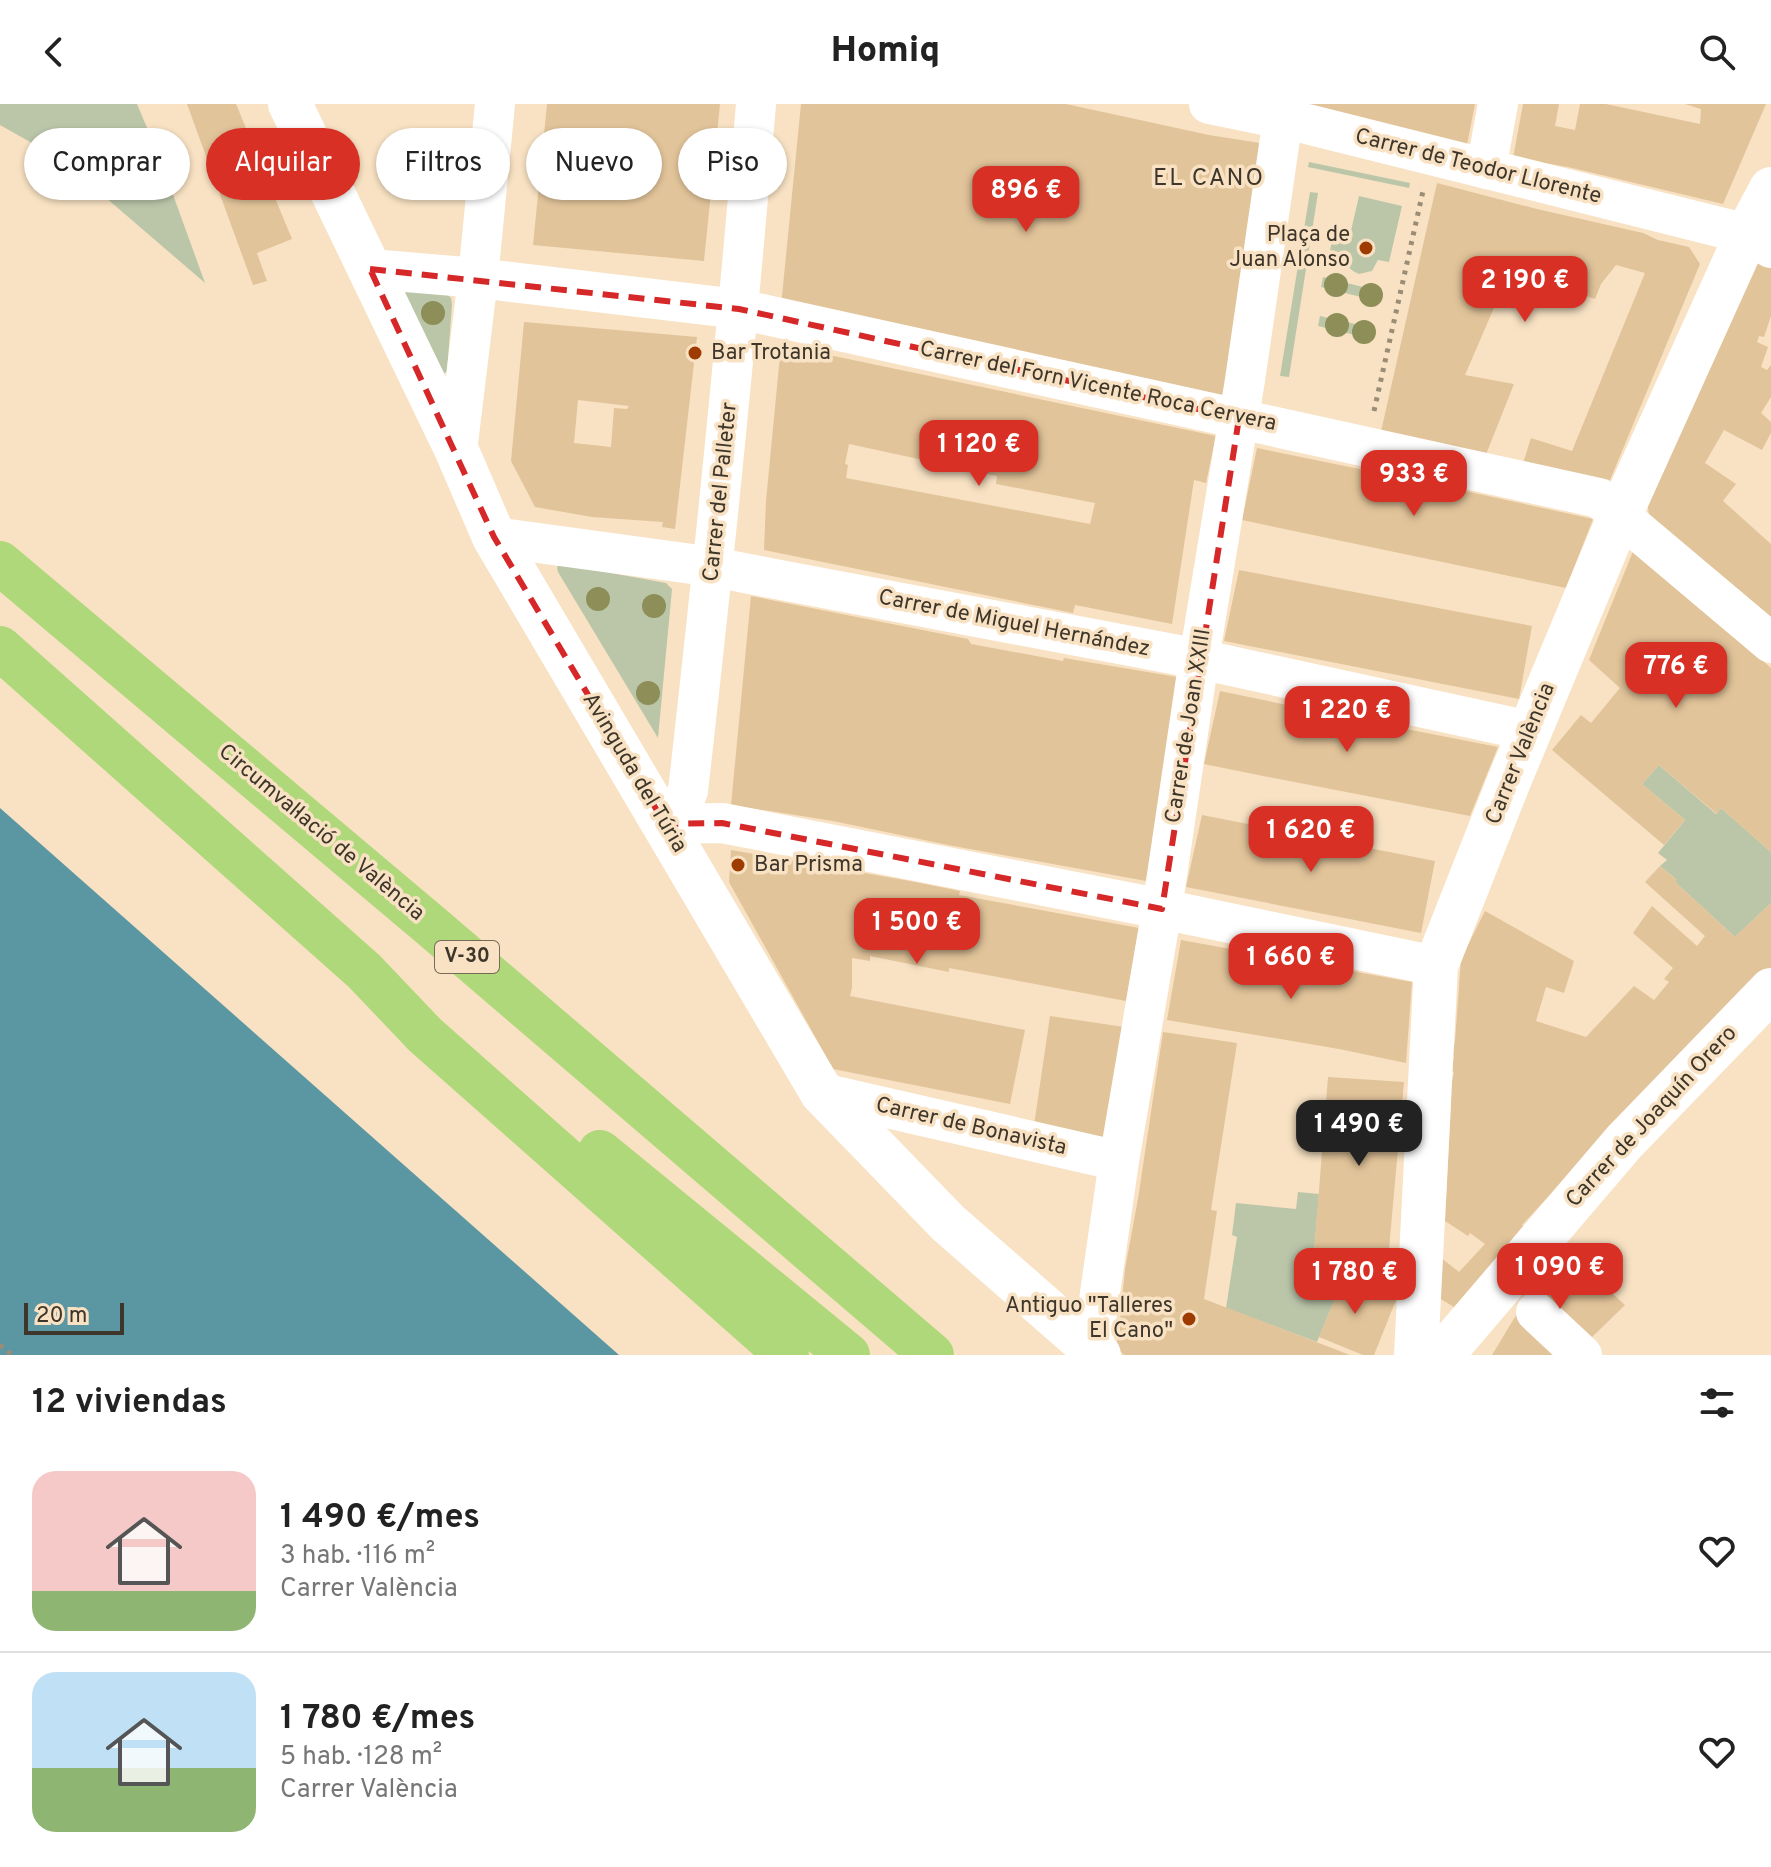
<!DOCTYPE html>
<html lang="es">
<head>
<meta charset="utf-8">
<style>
  body { margin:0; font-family:Overpass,sans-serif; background:#f6f6f6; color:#222; height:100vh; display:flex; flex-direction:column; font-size:30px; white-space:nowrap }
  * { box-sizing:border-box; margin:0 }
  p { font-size:26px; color:#767676 }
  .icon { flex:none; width:44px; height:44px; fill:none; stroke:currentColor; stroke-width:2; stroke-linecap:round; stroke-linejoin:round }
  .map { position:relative; height:1251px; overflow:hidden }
  .side { display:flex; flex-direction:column; background:#fff; flex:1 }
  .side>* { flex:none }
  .banner { position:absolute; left:24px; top:24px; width:800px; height:72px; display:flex; gap:16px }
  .scale { position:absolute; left:24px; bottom:20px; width:100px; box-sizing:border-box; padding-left:8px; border:4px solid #3e362a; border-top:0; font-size:22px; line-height:28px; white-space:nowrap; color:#3e362a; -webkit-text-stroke:6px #f8e2c3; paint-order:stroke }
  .price { position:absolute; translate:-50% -68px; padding:0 18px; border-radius:16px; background:#d93025; color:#fff; font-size:26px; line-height:52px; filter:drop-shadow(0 2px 4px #0008) }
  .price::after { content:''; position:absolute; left:50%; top:48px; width:24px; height:18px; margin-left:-12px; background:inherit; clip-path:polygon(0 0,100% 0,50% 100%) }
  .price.selected { background:#222; color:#fff }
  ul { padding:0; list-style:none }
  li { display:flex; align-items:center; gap:24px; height:200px; padding:0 32px }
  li+li { border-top:2px solid #e0e0e0 }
  li span { display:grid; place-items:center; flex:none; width:224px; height:160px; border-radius:24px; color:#555 }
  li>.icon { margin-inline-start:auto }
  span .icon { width:96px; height:96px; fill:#fffc; stroke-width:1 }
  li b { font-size:34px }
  h2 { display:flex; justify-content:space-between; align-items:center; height:96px; padding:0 32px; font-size:34px }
  .chip { padding:0 28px; border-radius:36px; background:#fff; box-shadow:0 2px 6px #0004; font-size:28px; line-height:72px }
  .chip.selected { background:#d93025; color:#fff }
  header { display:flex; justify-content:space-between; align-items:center; height:104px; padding:0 32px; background:#fff; font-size:36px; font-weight:800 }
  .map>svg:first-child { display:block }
  .green { fill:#bbc6a9 }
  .water { fill:#5a97a3 }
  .building { fill:#e2c49a; fill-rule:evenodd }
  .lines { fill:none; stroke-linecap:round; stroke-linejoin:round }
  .path { stroke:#9b8c76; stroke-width:5; stroke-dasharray:4 6; stroke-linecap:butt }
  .street { stroke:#fff; stroke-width:40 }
  .secondary { stroke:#fff; stroke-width:44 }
  .highway { stroke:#afd87a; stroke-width:44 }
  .tree { fill:#8d8e58 }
  .marked { fill:none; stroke:#d62828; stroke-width:6; stroke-dasharray:16 10; stroke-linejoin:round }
  .poi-dot { fill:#9e3b00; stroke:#f8e2c3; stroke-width:3 }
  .labels { text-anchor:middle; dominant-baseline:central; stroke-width:7; stroke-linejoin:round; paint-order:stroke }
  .shield { fill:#f8e2c3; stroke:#766a58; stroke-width:2 }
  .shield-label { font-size:20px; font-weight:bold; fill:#3e362a }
  .street-label { font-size:22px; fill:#3e362a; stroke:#f8e2c3 }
  .poi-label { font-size:22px; fill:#3e362a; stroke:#f8e2c3; text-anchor:end }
  .neighbourhood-label { font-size:24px; letter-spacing:2px; fill:#3e362a; stroke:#f8e2c3 }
</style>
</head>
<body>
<header><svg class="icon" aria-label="back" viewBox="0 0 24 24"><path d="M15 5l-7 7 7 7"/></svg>Homiq<svg class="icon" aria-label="search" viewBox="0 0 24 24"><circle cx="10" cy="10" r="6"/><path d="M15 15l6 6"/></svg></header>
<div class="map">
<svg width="1771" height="1251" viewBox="0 0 1771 1251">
  <rect width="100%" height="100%" fill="#f8e2c3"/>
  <!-- green -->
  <path class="green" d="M0 0H137L159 52 205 179 62 56 0 21Z
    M1309 58 1410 79 1409 84 1308 63Z
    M1310 88 1318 89 1289 273 1280 272Z
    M1359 92 1402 102 1389 158 1378 156 1372 167 1359 170C1349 166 1345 161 1346 150L1330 146 1334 128 1350 131Z
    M1323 173 1379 187 1377 197 1321 183Z
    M406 187 447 190 451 194 452 200 447 268 444 269 404 190Z
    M1320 212 1373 224 1371 235 1318 222Z
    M561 460 666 479 672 485 658 634 558 468 557 463Z
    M1659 661 1716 710 1721 704 1771 748V799L1735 833 1675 778 1676 775 1660 762 1667 756 1658 749 1685 716 1642 680Z
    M1298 1088 1319 1090 1314 1148 1321 1150V1168L1316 1181 1337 1190 1317 1238 1226 1204 1237 1133 1232 1131 1236 1099 1296 1105Z"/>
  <!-- water -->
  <path class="water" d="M0 704 619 1251H0Z"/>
  <!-- building -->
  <path class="building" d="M187 0H236L292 135 257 149 267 177 253 181Z
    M547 0H720L704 157 533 141Z
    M801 0H1066L1209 31 1260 39 1223 296 781 202Z
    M1300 0H1475L1467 41Z
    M1523 0H1559L1555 22 1575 26 1580 0H1606L1700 20 1701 5 1685 0H1766L1723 100 1568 63 1513 54Z
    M1437 79 1537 105 1643 129 1658 136 1689 143 1700 160 1610 376 1563 368 1523 359 1531 334 1572 347 1645 169 1616 161 1601 180 1595 195 1556 182 1554 188 1506 176 1465 271 1514 280 1485 353 1380 332Z
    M1749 156 1771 162V212L1764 233 1759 232 1757 238 1768 243 1761 263 1767 266 1771 261V293L1761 309 1771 318V329L1762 346 1724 326 1705 359 1736 380 1723 397 1771 440V529L1649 411 1646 391Z
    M524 218 697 233 675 425 662 423 663 418 592 413 535 403 511 357ZM578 296 629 302 627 305 614 304 611 343 574 339Z
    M781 241 1216 332 1206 379 1194 376 1172 520 1075 501 1073 509 764 446 766 397ZM849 340 997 372 996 380 1095 399 1090 420 846 374 848 361 845 360Z
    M1257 344 1433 380 1593 415 1566 484 1242 416Z
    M1634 445 1771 564V748L1721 704 1717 710 1659 661 1642 680 1685 716 1664 741 1552 646 1581 611 1591 619 1620 584 1589 556Z
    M1239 466 1532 522 1519 595 1224 537Z
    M751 492 968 535 971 540 1063 557 1064 554 1183 574 1146 777 948 741 833 717 731 701Z
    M1220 587 1335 611 1498 643 1470 712 1263 672 1204 660Z
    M1202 711 1435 757 1421 829 1186 783Z
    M731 746 910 777 960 787 959 791 1139 824 1126 897 949 864V868L870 852V857L852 854V884L850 892 1025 926 1010 1000 833 965 729 778Z
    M1660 762 1677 776 1675 778 1735 833 1771 799V864L1585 1053 1522 1121 1529 1127 1462 1208 1436 1192 1440 1153 1459 1168 1485 1140 1470 1129 1468 1132 1445 1117 1451 1000 1448 993 1454 968 1450 967 1454 953 1452 952 1455 937 1461 855 1485 807 1574 857 1564 889 1546 883 1536 917 1586 933 1634 882 1654 896 1669 878 1664 875 1673 864 1633 829 1652 802 1697 842 1705 832 1645 778Z
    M1181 836 1412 878 1406 959 1339 945 1167 916Z
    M1050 912 1124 923 1107 1038 1033 1028Z
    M1163 928 1237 939 1211 1106 1217 1107 1204 1195 1350 1251H1124L1116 1243 1119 1226 1125 1165 1138 1095Z
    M1328 973 1404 978 1388 1156 1314 1149Z
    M1559 1140 1625 1201 1587 1238 1563 1251H1492Z
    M1321 1168 1396 1196 1374 1251H1363L1319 1233 1337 1190 1316 1182Z"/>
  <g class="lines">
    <!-- path -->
    <path class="path" d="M1374 307 1423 87
      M0 1241 12 1251"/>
    <!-- street -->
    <path class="street" d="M1209 0 1307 20 1747 130 1771 144
      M1486 65 1498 0
      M370 165 478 174 739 205 1599 394 1771 539
      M457 347 478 174 495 0
      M494 433 714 463 770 474 1199 555 1530 627
      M665 720 722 719 1162 805 1436 862
      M665 720 680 703 688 687C714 458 737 229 756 0
      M822 989 1119 1057
      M1536 1208 1582 1251
      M1092 1245 1119 1057 1162 805 1199 555 1245 276 1285 0"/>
    <!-- secondary -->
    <path class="secondary" d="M290 0 457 347 494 433 822 989 948 1119 1099 1251
      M1416 1251 1436 862 1509 677 1620 411 1747 130 1771 85
      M1442 1251 1624 1038 1771 886"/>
    <!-- highway -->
    <path class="highway" d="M0 459 430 821 932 1251
      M0 544 364 867 425 931 787 1251
      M600 1048 848 1251"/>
  </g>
  <!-- trees -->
  <g class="tree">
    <circle cx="1336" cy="181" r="12"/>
    <circle cx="1371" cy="191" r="12"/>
    <circle cx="433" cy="209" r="12"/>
    <circle cx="1337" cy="221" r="12"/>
    <circle cx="1364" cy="228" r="12"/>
    <circle cx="598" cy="495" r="12"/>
    <circle cx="654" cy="502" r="12"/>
    <circle cx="648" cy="589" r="12"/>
  </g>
  <!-- marked area -->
  <path class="marked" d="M370 165 739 205 1239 314 1162 805 722 719 665 720 494 433Z"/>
  <!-- markers -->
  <g class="poi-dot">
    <circle cx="1366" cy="144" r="8"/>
    <circle cx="695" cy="249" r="8"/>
    <circle cx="738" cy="761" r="8"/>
    <circle cx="1189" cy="1215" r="8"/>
  </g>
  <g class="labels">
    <!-- shield labels -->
    <rect class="shield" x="435" y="837" width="64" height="32" rx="6"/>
    <g class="shield-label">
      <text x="467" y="853">V-30</text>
    </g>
    <!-- street labels -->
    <g class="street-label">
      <text transform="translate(1478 63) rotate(14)">Carrer de Teodor Llorente</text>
      <text transform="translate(1098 283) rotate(12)">Carrer del Forn Vicente Roca Cervera</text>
      <text transform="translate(721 388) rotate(-84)">Carrer del Palleter</text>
      <text transform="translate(1014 520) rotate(11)">Carrer de Miguel Hernández</text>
      <text transform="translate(1189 622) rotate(-81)">Carrer de Joan XXIII</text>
      <text transform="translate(1521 650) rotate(-68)">Carrer València</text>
      <text transform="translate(634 669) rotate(59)">Avinguda del Túria</text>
      <text transform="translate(321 729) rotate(40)">Circumval·lació de València</text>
      <text transform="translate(1652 1013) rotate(-47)">Carrer de Joaquín Orero</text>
      <text transform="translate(971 1023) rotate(13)">Carrer de Bonavista</text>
    </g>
    <!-- poi labels -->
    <g class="poi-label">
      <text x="1350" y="131">Plaça de<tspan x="1350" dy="25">Juan Alonso</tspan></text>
      <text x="711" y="249" text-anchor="start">Bar Trotania</text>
      <text x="754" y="761" text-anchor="start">Bar Prisma</text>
      <text x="1173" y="1202">Antiguo "Talleres<tspan x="1173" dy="25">El Cano"</tspan></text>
    </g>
    <!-- neighbourhood labels -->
    <g class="neighbourhood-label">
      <text x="1209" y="75">EL CANO</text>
    </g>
  </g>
</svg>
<div class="scale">20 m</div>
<b class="price" style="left:1026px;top:130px">896 €</b>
<b class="price" style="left:1525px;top:220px">2 190 €</b>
<b class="price" style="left:979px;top:384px">1 120 €</b>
<b class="price" style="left:1414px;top:414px">933 €</b>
<b class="price" style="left:1676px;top:606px">776 €</b>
<b class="price" style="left:1347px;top:650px">1 220 €</b>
<b class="price" style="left:1311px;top:770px">1 620 €</b>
<b class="price" style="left:917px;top:862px">1 500 €</b>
<b class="price" style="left:1291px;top:897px">1 660 €</b>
<b class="price selected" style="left:1359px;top:1064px">1 490 €</b>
<b class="price" style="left:1560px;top:1207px">1 090 €</b>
<b class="price" style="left:1355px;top:1212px">1 780 €</b>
<div class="banner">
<a class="chip">Comprar</a>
<a class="chip selected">Alquilar</a>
<a class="chip">Filtros</a>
<a class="chip">Nuevo</a>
<a class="chip">Piso</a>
</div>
</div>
<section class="side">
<h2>12 viviendas<svg class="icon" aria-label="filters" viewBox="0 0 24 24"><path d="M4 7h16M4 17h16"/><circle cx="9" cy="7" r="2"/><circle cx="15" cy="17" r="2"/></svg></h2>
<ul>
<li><span style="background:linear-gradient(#f6c9c9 75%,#8fb573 0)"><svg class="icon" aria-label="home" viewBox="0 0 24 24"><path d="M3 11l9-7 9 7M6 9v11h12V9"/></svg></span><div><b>1 490 €/mes</b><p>3 hab. · 116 m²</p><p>Carrer València</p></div><svg class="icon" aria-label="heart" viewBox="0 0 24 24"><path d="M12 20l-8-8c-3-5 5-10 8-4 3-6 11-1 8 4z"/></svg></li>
<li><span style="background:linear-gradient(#bfe0f5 60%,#8fb573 0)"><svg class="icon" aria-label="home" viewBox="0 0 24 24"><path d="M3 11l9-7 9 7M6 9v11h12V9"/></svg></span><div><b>1 780 €/mes</b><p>5 hab. · 128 m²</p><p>Carrer València</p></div><svg class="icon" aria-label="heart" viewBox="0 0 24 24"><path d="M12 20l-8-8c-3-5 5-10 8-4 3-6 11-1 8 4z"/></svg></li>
</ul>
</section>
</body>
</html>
